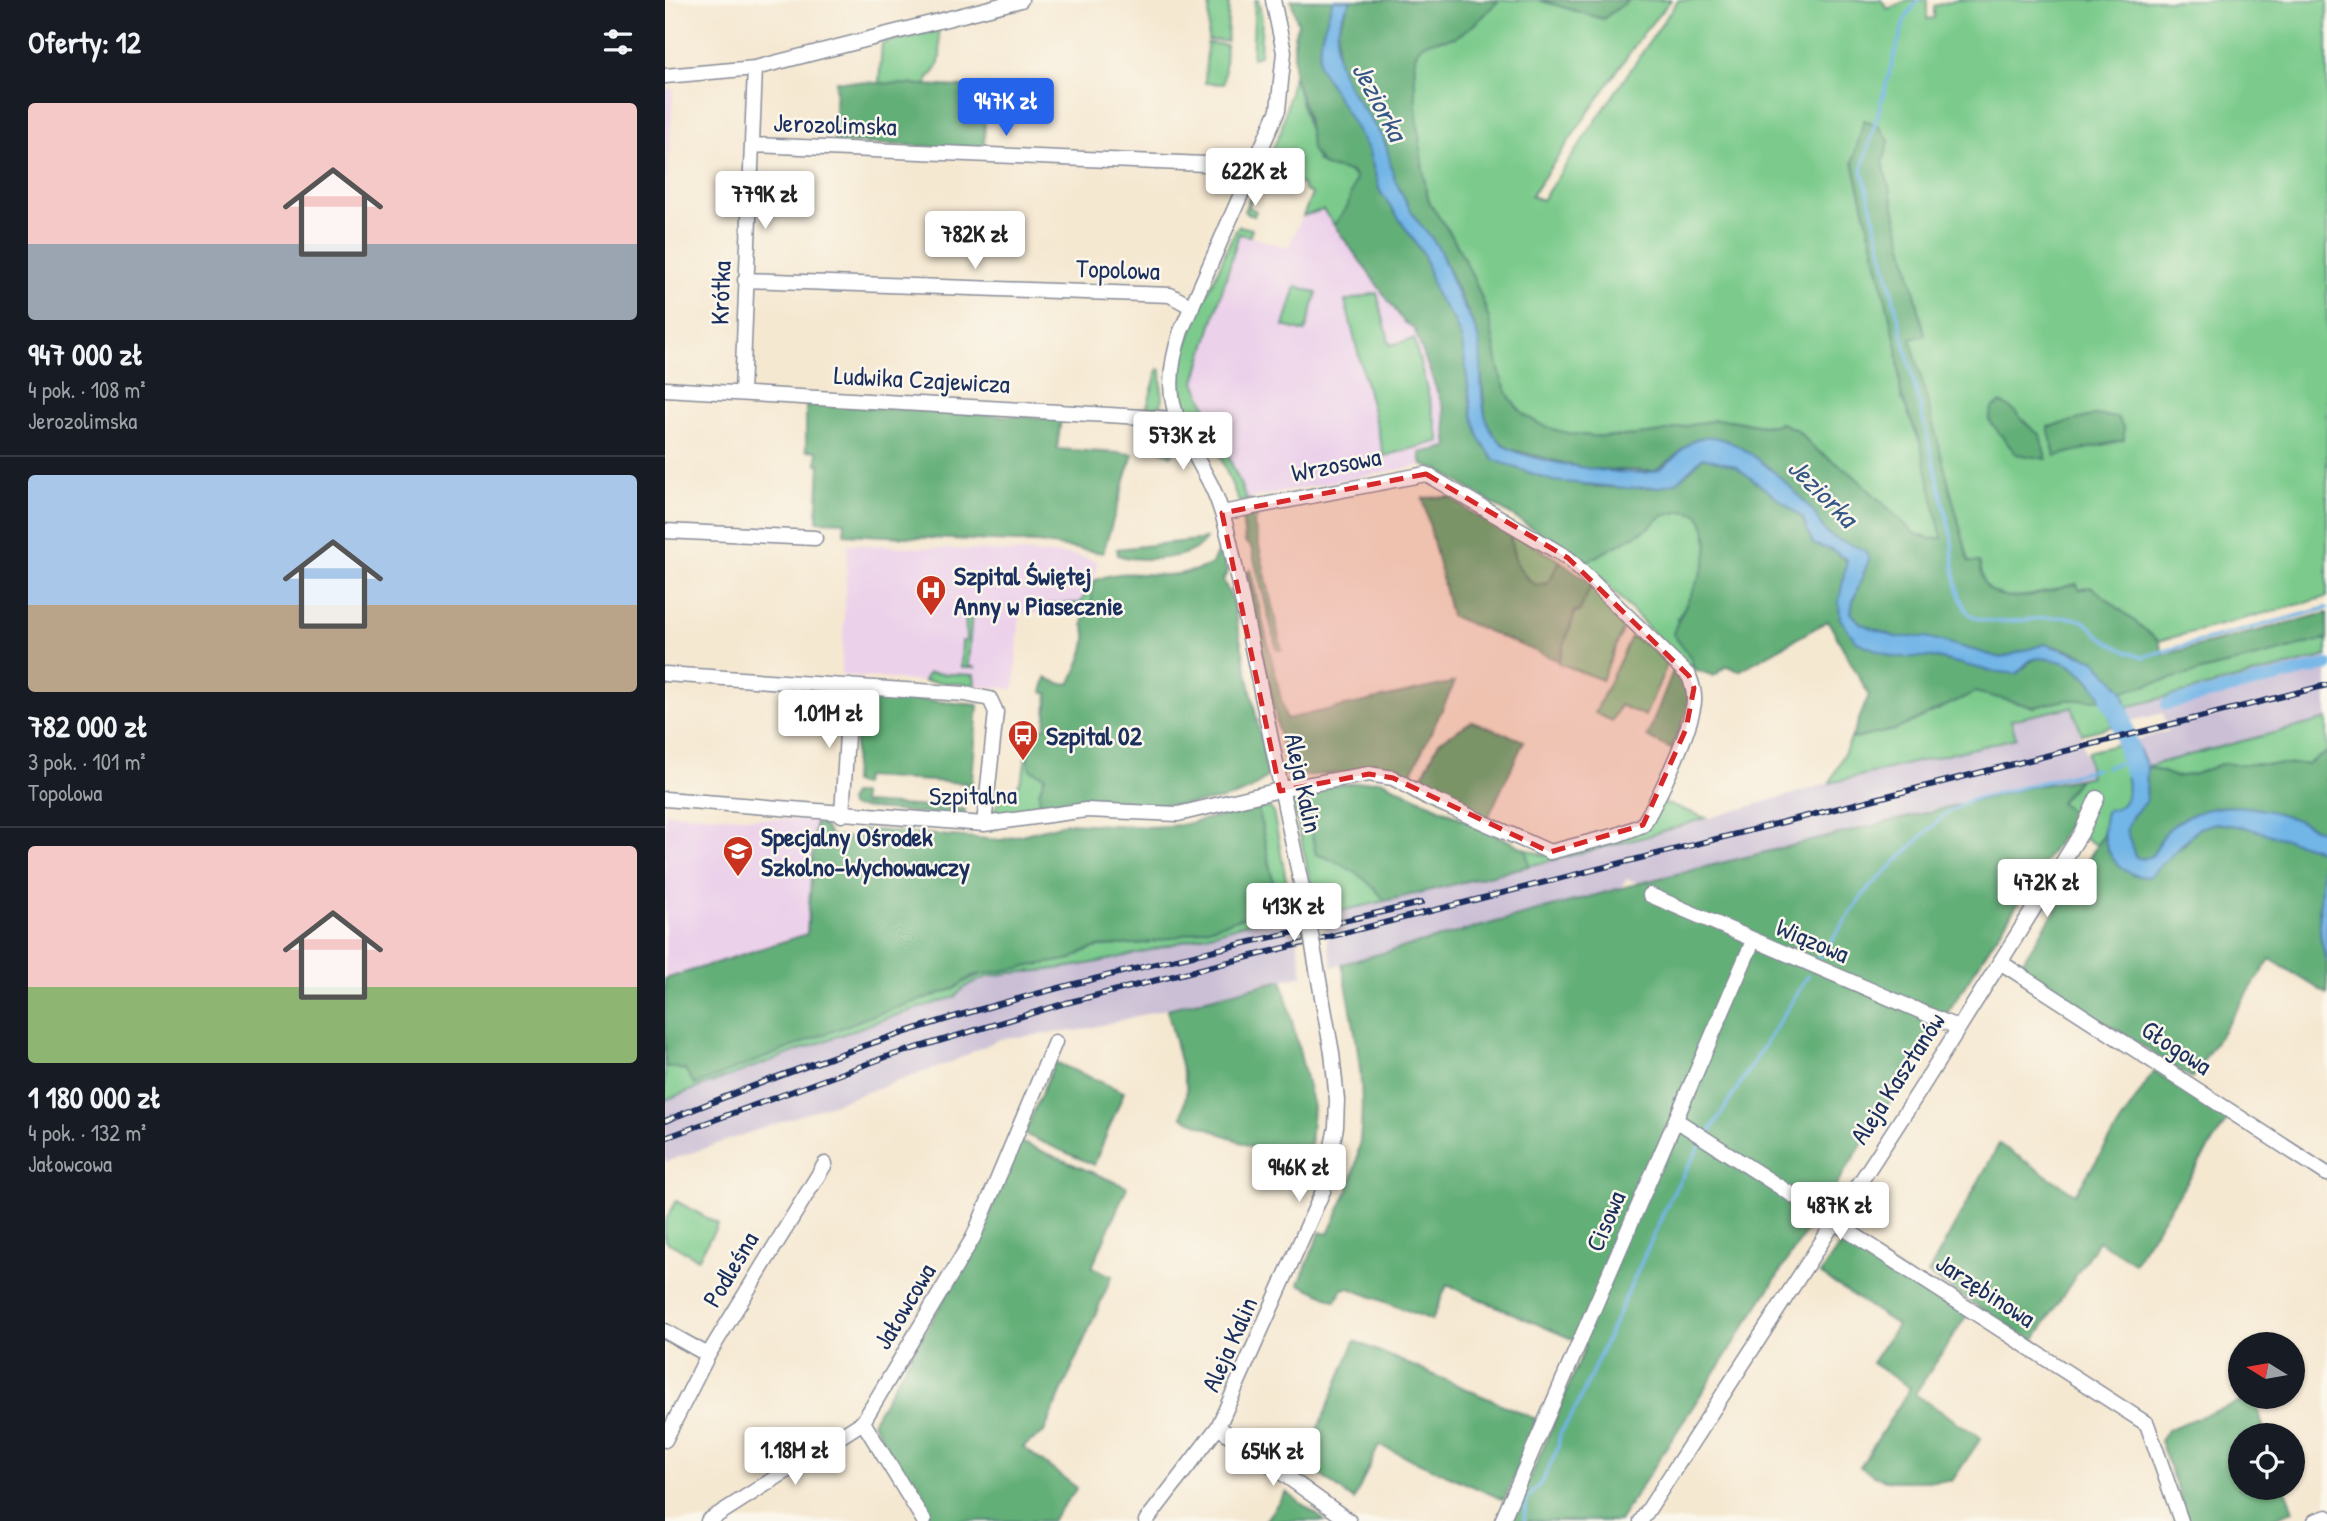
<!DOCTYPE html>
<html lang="pl">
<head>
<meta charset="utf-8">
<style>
  body { margin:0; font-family:"Patrick Hand",sans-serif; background:#20242c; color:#f1f3f6; height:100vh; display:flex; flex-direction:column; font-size:26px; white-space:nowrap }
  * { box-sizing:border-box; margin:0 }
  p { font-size:23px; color:#9ea1a6 }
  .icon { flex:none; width:38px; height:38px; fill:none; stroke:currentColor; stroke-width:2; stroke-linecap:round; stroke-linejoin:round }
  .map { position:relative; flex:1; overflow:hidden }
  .drawer { display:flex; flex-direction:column; background:#171b24; width:665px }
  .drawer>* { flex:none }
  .needle { width:46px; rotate:281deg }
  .tools { position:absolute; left:1563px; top:1332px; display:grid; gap:14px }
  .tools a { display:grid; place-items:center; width:77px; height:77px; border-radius:50%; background:#171b24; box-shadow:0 2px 5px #0004; font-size:35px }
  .price { position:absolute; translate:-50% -60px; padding:0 16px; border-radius:7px; background:#fff; color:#222; font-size:23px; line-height:46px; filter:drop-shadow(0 2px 4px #0008) }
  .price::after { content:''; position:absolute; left:50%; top:42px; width:21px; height:16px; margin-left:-10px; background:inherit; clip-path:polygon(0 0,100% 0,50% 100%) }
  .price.on { background:#2563eb; color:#fff }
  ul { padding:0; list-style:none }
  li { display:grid; align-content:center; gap:14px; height:371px; padding:0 28px }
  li+li { border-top:2px solid #363941 }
  li span { display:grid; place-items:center; height:217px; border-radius:7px; color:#555 }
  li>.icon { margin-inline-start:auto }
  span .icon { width:126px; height:126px; fill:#fffc; stroke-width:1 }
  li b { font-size:30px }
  h2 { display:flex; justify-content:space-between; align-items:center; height:84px; padding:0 28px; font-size:30px }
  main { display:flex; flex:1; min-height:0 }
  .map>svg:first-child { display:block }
  .built { fill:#ecd1ea }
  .industrial { fill:#cbbfd5 }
  .green { fill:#7bcb8c; stroke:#4b7d75; stroke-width:2; fill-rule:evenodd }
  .forest { fill:#64af78; stroke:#406f6b; stroke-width:2 }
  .water { fill:#72b5e7; stroke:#4672a2; stroke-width:2 }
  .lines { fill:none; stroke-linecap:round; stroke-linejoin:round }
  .stream { stroke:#72b5e7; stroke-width:3.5 }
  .canal { stroke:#72b5e7; stroke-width:12 }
  .river { stroke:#72b5e7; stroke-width:21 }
  .street-casing { stroke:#888c98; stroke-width:17 }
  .street { stroke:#fff; stroke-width:14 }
  .rail-casing { stroke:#1b2f5e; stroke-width:6 }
  .rail { stroke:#fbf7ec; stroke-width:3.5; stroke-dasharray:10; stroke-linecap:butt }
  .street-bridge-casing { stroke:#888c98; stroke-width:17; stroke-linecap:butt }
  .street-bridge { stroke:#fff; stroke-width:14 }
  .marked { fill:#d62828; fill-opacity:0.2; stroke:#d62828; stroke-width:5; stroke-dasharray:14 9; stroke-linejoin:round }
  .labels { text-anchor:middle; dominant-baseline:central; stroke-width:5; stroke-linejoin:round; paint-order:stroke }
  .street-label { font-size:26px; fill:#1b2f5e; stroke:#fbf7ec }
  .poi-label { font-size:26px; font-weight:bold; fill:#1b2f5e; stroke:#fbf7ec; text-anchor:start }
  .water-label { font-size:28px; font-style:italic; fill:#355787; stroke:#fbf7ec }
</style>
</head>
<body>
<main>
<section class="drawer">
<h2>Oferty: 12<svg class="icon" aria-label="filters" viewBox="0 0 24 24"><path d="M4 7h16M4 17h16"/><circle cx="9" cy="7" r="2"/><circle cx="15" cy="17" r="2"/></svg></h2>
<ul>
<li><span style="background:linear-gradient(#f6c9c9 65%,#9aa5b1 0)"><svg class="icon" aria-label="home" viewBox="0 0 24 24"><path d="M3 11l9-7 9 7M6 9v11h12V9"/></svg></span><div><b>947 000 zł</b><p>4 pok. · 108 m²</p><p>Jerozolimska</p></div></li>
<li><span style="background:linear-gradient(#a9c7e8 60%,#b9a48a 0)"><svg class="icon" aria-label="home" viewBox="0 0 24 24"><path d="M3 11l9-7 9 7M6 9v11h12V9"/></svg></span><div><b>782 000 zł</b><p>3 pok. · 101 m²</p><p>Topolowa</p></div></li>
<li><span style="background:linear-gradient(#f6c9c9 65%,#8fb573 0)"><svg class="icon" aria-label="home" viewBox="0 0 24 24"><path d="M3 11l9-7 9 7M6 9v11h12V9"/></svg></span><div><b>1 180 000 zł</b><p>4 pok. · 132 m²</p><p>Jałowcowa</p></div></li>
</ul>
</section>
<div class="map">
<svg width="1662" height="1521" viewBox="0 0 1662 1521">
  <rect width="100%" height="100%" fill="#fbf7ec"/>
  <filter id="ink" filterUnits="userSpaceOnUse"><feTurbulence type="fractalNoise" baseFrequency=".0143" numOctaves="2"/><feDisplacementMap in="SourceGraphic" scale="14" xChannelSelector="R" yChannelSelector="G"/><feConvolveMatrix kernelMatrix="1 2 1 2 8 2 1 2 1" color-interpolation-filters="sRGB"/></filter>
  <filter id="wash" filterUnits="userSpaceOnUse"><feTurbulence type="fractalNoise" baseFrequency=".00686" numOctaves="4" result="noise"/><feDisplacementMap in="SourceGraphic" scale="28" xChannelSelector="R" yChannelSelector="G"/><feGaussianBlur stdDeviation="1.57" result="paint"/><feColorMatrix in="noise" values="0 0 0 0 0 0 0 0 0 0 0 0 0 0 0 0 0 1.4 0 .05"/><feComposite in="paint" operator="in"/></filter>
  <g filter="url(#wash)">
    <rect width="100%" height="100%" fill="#f5e8d1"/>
    <!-- built -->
    <path class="built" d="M0 88H8L1 212H0Z
      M658 210 739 322 749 328 779 410 783 447 756 453 757 465 581 499 530 382 574 233 623 248 638 216Z
      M183 544 409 555 432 561 425 615 392 610 391 613H355L349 689 176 675Z
      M0 813 150 821 142 934 0 979Z"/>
    <!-- industrial -->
    <path class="industrial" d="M1662 656V719L1482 766 1470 740 1503 731 1498 713 1465 721 1462 707Z
      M1408 707 1426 776 975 883 962 879 953 891 668 967 657 915 980 837 1165 783 1351 737 1346 720Z
      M627 911 638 975 416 1030 335 1039 282 1064 0 1162V1100L216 1020 290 997 297 989 314 978 480 950Z"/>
    <!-- green -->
    <path class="green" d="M545 0 564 2 562 41 543 40Z
      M590 0H593L597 19 595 55 587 58Z
      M834 0H874L938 19 964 0H1006L979 32 866 196 877 200 1013 0H1216L1223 9 1243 0H1262V19L1269 18V6L1293 0H1662V597L1494 641 1427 587 1413 590 1411 584C1386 589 1339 610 1320 584 1317 579 1316 568 1314 562H1304L1245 338 1260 334 1218 163 1224 141 1199 121 1188 162 1232 347 1236 395 1256 445 1278 538 1265 539 1250 534 1187 474 1150 449 1132 430 1116 423C1093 431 1075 418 1054 420 1033 422 1012 430 991 433 952 438 890 441 858 413 829 388 833 350 823 316 815 290 801 262 788 238 781 225 768 212 763 198 758 179 744 65 752 51 760 37 777 42 790 37 808 28 820 14 834 0ZM1324 420H1360L1365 430 1332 429Z
      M273 30C276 45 279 69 263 77L262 85 214 84 217 43Z
      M542 43 561 45 559 84 540 83Z
      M629 75 652 161C664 170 681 167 691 178L682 207 669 225 658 210 638 216 647 194 640 191 637 184 625 179 626 175 610 168 608 172 600 168 583 207 591 211 589 216 579 211 616 131Z
      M574 226 587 229 585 236 574 234 530 382 555 438 550 441C541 430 525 423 521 410 504 364 533 316 551 275 558 260 563 240 574 226Z
      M631 286 652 293 640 332 619 326Z
      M712 293 725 345 749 339 775 441 719 456 680 301Z
      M493 369 496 370 497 403 491 409 481 410Z
      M558 443 581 498 586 500 574 502 551 446Z
      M1018 511 1033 514C1057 549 1032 588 1012 619L1029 669 1012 658 921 562 982 529 996 516Z
      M845 532 895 561 883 583 871 585C851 572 847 555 845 532Z
      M429 581 425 615 385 608V604L415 603Z
      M927 584 960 625 937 680 893 663 911 611 914 612Z
      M300 606 316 609 307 610 303 666 311 668H296L297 641H301Z
      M966 637 984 645 1002 665 980 716 955 705 947 721 930 713Z
      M1662 639V656L1462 707 1458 691Z
      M263 673 309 675 310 685 259 681Z
      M1310 692 1369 707 1401 700H1440L1448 726 1417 734 1407 707 1346 720 1351 738 1165 783 1186 739 1230 730Z
      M1662 719V752L1642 764H1556L1531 774 1510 777 1482 766Z
      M354 726 368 727 363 760 380 776 374 793 375 804 383 808 333 816 328 812 337 796 340 799C364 782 364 751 354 726Z
      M1454 744 1463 780 1462 799 1439 821 1438 836 1431 845 1403 827 1410 815 1395 803 1414 779 1425 776 1422 752Z
      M637 793 651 854C681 864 702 877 720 901L657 915 655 906 651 907 627 799Z
      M997 802 1041 818 980 837 864 866 861 849 878 855 951 840Z
      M593 808H604L608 811 627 911C547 932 466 960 383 970 351 974 311 970 290 997L216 1020 0 1100V1066L20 1070 269 996 323 971 407 959C429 941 454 947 480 943 524 936 569 919 613 907Z
      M11 1201 53 1224 33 1259 0 1241V1221Z"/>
    <!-- forest -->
    <path class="forest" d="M626 0H668L655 41 703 149 715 191 759 255 771 295 789 321 797 341 807 414 820 448 920 486 961 488 995 487 1022 474 1038 457 1070 466 1119 503 1138 518 1148 544 1169 551 1182 561 1175 618 1268 657 1325 671 1359 668C1382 638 1426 678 1440 700H1401L1369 707 1310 692 1230 730 1186 739 1204 695 1163 621 1074 671 1062 666 1049 676 1029 669 1026 658 1008 634C1020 594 1061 556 1033 514L1018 511 997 516 982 529 921 562 774 470 757 465 755 453 783 447 779 410 749 328 739 322 669 225 682 207 691 178 686 172 659 166 647 151 642 117 629 75V36L633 24Z
      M686 0H834C820 14 808 28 790 37 777 42 760 37 752 51 744 65 758 179 763 198 768 212 781 225 788 238 801 262 815 290 823 316 833 350 829 387 858 413 890 441 952 438 991 433 1012 430 1032 422 1053 420 1075 417 1093 432 1116 423L1132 430 1150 449 1187 474 1250 534 1265 539 1277 538 1256 445 1236 395 1232 347 1188 162 1199 120 1214 127 1224 141 1218 163 1260 335 1246 339 1304 562H1314C1316 568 1317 579 1320 584 1339 611 1387 589 1412 584L1414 590 1427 587 1494 641 1498 655 1662 613V639L1458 691 1430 660 1410 652 1380 644 1336 658 1261 637H1230L1196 624 1186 613 1188 601 1204 559 1162 534 1148 511 1103 467 1027 443 990 471 922 469 845 449 831 438 821 422 812 332 773 247 750 218 732 184 725 169 721 144 680 83 672 61 673 28Z
      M874 0H964L938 19Z
      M171 81 321 88 319 149 169 142Z
      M1335 403C1355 409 1358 427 1375 434L1381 459 1351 454 1324 420 1327 408Z
      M141 404 396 419 392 449 468 454 438 553 373 543 179 534 180 522 152 521 155 464H152V451L141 450Z
      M1431 415 1453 418 1459 429V440L1390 456 1383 427Z
      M490 428 499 432 512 449 506 456 480 440Z
      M786 497 805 512 845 532C847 555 851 572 871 585L883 583 895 561 927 584 914 612 910 611 894 661 786 616 758 498Z
      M593 515 589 523 617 650H612L586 547 580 542 577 516Z
      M541 539C528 560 475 563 453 555L452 549Z
      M552 553 559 558 562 572 558 580 567 599 603 774C579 815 458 804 417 803 402 803 389 810 375 804L374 793 380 776 366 770 363 760 368 727 380 728 383 693 377 692 381 678 397 684 406 683C412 667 428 640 418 625L420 614 425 615 429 581C454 569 476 575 502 575 516 575 533 570 546 565Z
      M585 569 621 719 790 682 747 772 702 771 623 777 581 574Z
      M1009 668C1037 689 1018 723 1006 749L982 737Z
      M200 695 313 705 306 791 301 790V783L199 777 198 785 188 783 193 701Z
      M807 721 859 741 822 820 762 791 754 783 774 742Z
      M1662 752V835C1616 808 1549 790 1504 829 1497 835 1493 848 1487 856L1478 859 1470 857 1461 829 1468 815 1481 802 1482 766 1510 777 1531 774 1556 764H1642Z
      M1414 779 1395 802 1410 815 954 1521H847L921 1345 782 1285 767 1320 684 1288 677 1289 671 1301 634 1284 655 1232 663 1234C671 1216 681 1197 687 1179 708 1111 691 1031 677 964L975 883 1365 787Z
      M715 780 861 849 864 866 720 901C702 877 681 864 651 854L636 789Z
      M187 794H197V803L300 809 299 817 186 807 183 802Z
      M593 808 613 907C570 919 525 936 480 943 454 947 429 941 407 959L307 976 289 989 206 1016 30 1085 20 1070 0 1066V979L142 934 150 823 157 824 166 836 189 838 198 829 336 840 403 823 486 827 515 825Z
      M1551 823C1586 828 1628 834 1658 853L1654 915 1656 940 1662 962V994L1605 959 1527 1078 1354 967 1438 836 1468 876 1517 847 1534 828Z
      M617 980 648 1107 643 1171 517 1117 522 1089 502 1009Z
      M390 1062 459 1092 429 1165 359 1134Z
      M1489 1071 1563 1119 1469 1263 1433 1241 1368 1342 1263 1274 1334 1144 1410 1194Z
      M355 1142 462 1187 427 1267 447 1276 379 1432 358 1447 412 1488 386 1521H268L207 1422 312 1243Z
      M1181 1236 1302 1315 1250 1394 1316 1438 1287 1481H1220L1195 1467 1245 1388 1207 1363 1232 1325 1155 1274Z
      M690 1341 873 1420 839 1500 714 1445 689 1500 639 1463Z
      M1588 1397 1601 1435H1575V1488H1620L1628 1511 1603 1521H1524L1495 1441 1503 1429Z
      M621 1492 660 1521H600Z"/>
    <!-- water -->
    <path class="water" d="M668 0H686C649 56 689 93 717 137 725 150 724 168 731 182 737 195 744 208 751 219 758 229 768 238 774 249 781 265 787 282 794 298 799 309 807 319 811 331 824 366 803 422 843 448 865 461 971 480 993 470 1010 462 1021 439 1040 437 1073 433 1127 487 1147 510 1153 517 1155 526 1161 532 1169 541 1189 545 1199 550L1204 559 1188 601 1186 613 1196 624 1230 637H1261L1336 658 1380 644 1430 660 1458 691 1465 721 1448 726C1438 694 1421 664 1384 659 1377 658 1369 657 1363 662 1359 665 1356 670 1352 674L1325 671 1268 657H1228L1192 642 1175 619 1174 601 1182 560 1169 551 1148 544 1138 518 1119 503 1070 466 1038 457 1012 482 995 487 961 488 888 481 829 460 815 439 807 414 797 341 789 321 771 295 759 255 715 191 703 149 654 66 655 41Z
      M1470 740 1482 766 1481 802 1468 815 1461 829 1470 857 1478 859 1487 856C1493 848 1497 835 1504 829 1550 790 1616 808 1662 835V962C1649 927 1657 891 1658 854L1650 848 1579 827 1551 823 1534 828 1484 877C1448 876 1433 843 1441 811 1446 809 1453 808 1457 805 1470 795 1457 757 1454 744Z"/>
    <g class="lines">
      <!-- stream -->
      <path class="stream" d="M1253 0 1240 19 1197 169 1286 534C1289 557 1288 587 1300 608 1316 638 1387 607 1418 621 1424 624 1429 631 1434 635 1448 646 1460 652 1477 657L1662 608
        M1441 767 1463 761
        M1152 961 1202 890 1280 814 1305 800 1431 769
        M1044 1133 1143 976
        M859 1521 861 1501 878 1480 893 1448 895 1434 912 1406 1006 1196 1036 1144"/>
      <!-- canal -->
      <path class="canal" d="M1502 704 1662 665"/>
      <!-- river -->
      <path class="river" d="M1446 699 1455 715 1468 768"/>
    </g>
  </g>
  <g filter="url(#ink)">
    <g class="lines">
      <!-- street casing -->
      <g class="street-casing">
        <path id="street" d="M608 0 619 52 613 110 516 331C492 402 515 425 546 485 555 503 560 522 565 542L642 912
          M0 76 90 68 356 0
          M87 145 564 165 586 172
          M80 280 505 295 527 307
          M0 389 511 419
          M77 393 90 68
          M0 531 150 538
          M0 674 300 694 325 699 331 712 319 824
          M0 799 319 824 421 810 513 814 623 788 704 774 728 778 762 797 885 852 952 835 978 825C994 797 1022 739 1028 708 1031 697 1028 686 1024 676L903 558 761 474 557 513
          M177 815 185 686
          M985 895 1294 1028
          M1335 962 1662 1174
          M1011 1120 1482 1424 1516 1521
          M0 1331 43 1355
          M198 1422 259 1521
          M553 1427 684 1521
          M0 1440 43 1355 160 1164
          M43 1521 198 1422 308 1238 390 1042
          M481 1521 553 1427 658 1191 671 1127 672 1100 667 1053 652 969
          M837 1521 1088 941
          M976 1521 1253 1093 1416 833 1432 798
          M1650 1521 1662 1517"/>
      </g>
      <!-- street -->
      <use href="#street" class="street"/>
      <!-- rail casing -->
      <g class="rail-casing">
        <path id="rail" d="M0 1121C98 1081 197 1044 299 1014 449 970 603 939 756 903
          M0 1138 221 1057 401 1003 1662 685"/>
      </g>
      <!-- rail -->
      <use href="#rail" class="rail"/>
      <!-- street-bridge casing -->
      <g class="street-bridge-casing">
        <path id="street-bridge" d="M642 912 652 969"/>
      </g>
      <!-- street-bridge -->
      <use href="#street-bridge" class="street-bridge"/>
    </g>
  </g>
  <!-- marked area -->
  <path class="marked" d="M761 474 903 558 1024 676 1029 688 1021 729 978 825 885 852 728 778 704 774 615 791 557 513Z"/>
  <!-- icons -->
  <defs>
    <g id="hospital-pin" transform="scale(1.575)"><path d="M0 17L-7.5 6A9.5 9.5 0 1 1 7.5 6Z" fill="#c8321e" stroke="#fbf7ec"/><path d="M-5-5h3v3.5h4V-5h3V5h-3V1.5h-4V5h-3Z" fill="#fff"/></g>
    <g id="bus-pin" transform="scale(1.575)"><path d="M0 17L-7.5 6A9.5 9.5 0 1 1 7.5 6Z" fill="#c8321e" stroke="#fbf7ec"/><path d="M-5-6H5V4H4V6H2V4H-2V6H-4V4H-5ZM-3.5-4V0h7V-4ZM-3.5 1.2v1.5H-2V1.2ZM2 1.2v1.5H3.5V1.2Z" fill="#fff"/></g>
    <g id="school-pin" transform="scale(1.575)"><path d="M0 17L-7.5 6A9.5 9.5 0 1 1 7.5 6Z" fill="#c8321e" stroke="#fbf7ec"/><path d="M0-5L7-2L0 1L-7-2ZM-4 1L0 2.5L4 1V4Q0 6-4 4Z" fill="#fff"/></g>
  </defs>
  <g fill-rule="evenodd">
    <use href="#hospital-pin" x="266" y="590"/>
    <use href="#bus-pin" x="358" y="735"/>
    <use href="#school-pin" x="73" y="851"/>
  </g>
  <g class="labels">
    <!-- street labels -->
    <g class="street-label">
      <text transform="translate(170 124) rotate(2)">Jerozolimska</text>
      <text transform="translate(453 269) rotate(2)">Topolowa</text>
      <text transform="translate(55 293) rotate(-88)">Krótka</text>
      <text transform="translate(257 379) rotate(3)">Ludwika Czajewicza</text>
      <text transform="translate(671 464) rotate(-11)">Wrzosowa</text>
      <text transform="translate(639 783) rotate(78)">Aleja Kalin</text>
      <text transform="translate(308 795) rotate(-1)">Szpitalna</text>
      <text transform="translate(1148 940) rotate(23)">Wiązowa</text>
      <text transform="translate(1512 1047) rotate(33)">Głogowa</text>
      <text transform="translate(1232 1078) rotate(-57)">Aleja Kasztanów</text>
      <text transform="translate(940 1221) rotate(-67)">Cisowa</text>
      <text transform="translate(65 1269) rotate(-59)">Podleśna</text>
      <text transform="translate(1321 1290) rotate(33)">Jarzębinowa</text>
      <text transform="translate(239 1306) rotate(-59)">Jałowcowa</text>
      <text transform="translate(564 1344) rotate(-66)">Aleja Kalin</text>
    </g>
    <!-- poi labels -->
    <g class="poi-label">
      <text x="289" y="575">Szpital Świętej<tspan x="289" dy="30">Anny w Piasecznie</tspan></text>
      <text x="381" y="735">Szpital 02</text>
      <text x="96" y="836">Specjalny Ośrodek<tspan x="96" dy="30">Szkolno-Wychowawczy</tspan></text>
    </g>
    <!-- water labels -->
    <g class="water-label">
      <text transform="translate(715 101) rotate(62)">Jeziorka</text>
      <text transform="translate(1158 492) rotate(45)">Jeziorka</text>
    </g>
  </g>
</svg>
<div class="tools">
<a><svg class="needle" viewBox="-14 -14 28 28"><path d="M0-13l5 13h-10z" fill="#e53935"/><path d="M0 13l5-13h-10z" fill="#9ea1a6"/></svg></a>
<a><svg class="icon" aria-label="locate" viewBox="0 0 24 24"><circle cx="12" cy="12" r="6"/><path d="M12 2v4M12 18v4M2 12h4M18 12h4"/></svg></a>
</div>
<b class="price on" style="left:341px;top:138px">947K zł</b>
<b class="price" style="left:590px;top:208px">622K zł</b>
<b class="price" style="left:100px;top:231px">779K zł</b>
<b class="price" style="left:310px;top:271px">782K zł</b>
<b class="price" style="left:518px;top:472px">573K zł</b>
<b class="price" style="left:164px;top:750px">1.01M zł</b>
<b class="price" style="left:1382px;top:919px">472K zł</b>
<b class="price" style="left:629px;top:943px">413K zł</b>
<b class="price" style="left:634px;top:1204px">946K zł</b>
<b class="price" style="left:1175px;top:1242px">487K zł</b>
<b class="price" style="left:130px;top:1487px">1.18M zł</b>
<b class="price" style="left:608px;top:1488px">654K zł</b>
</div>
</main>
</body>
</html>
